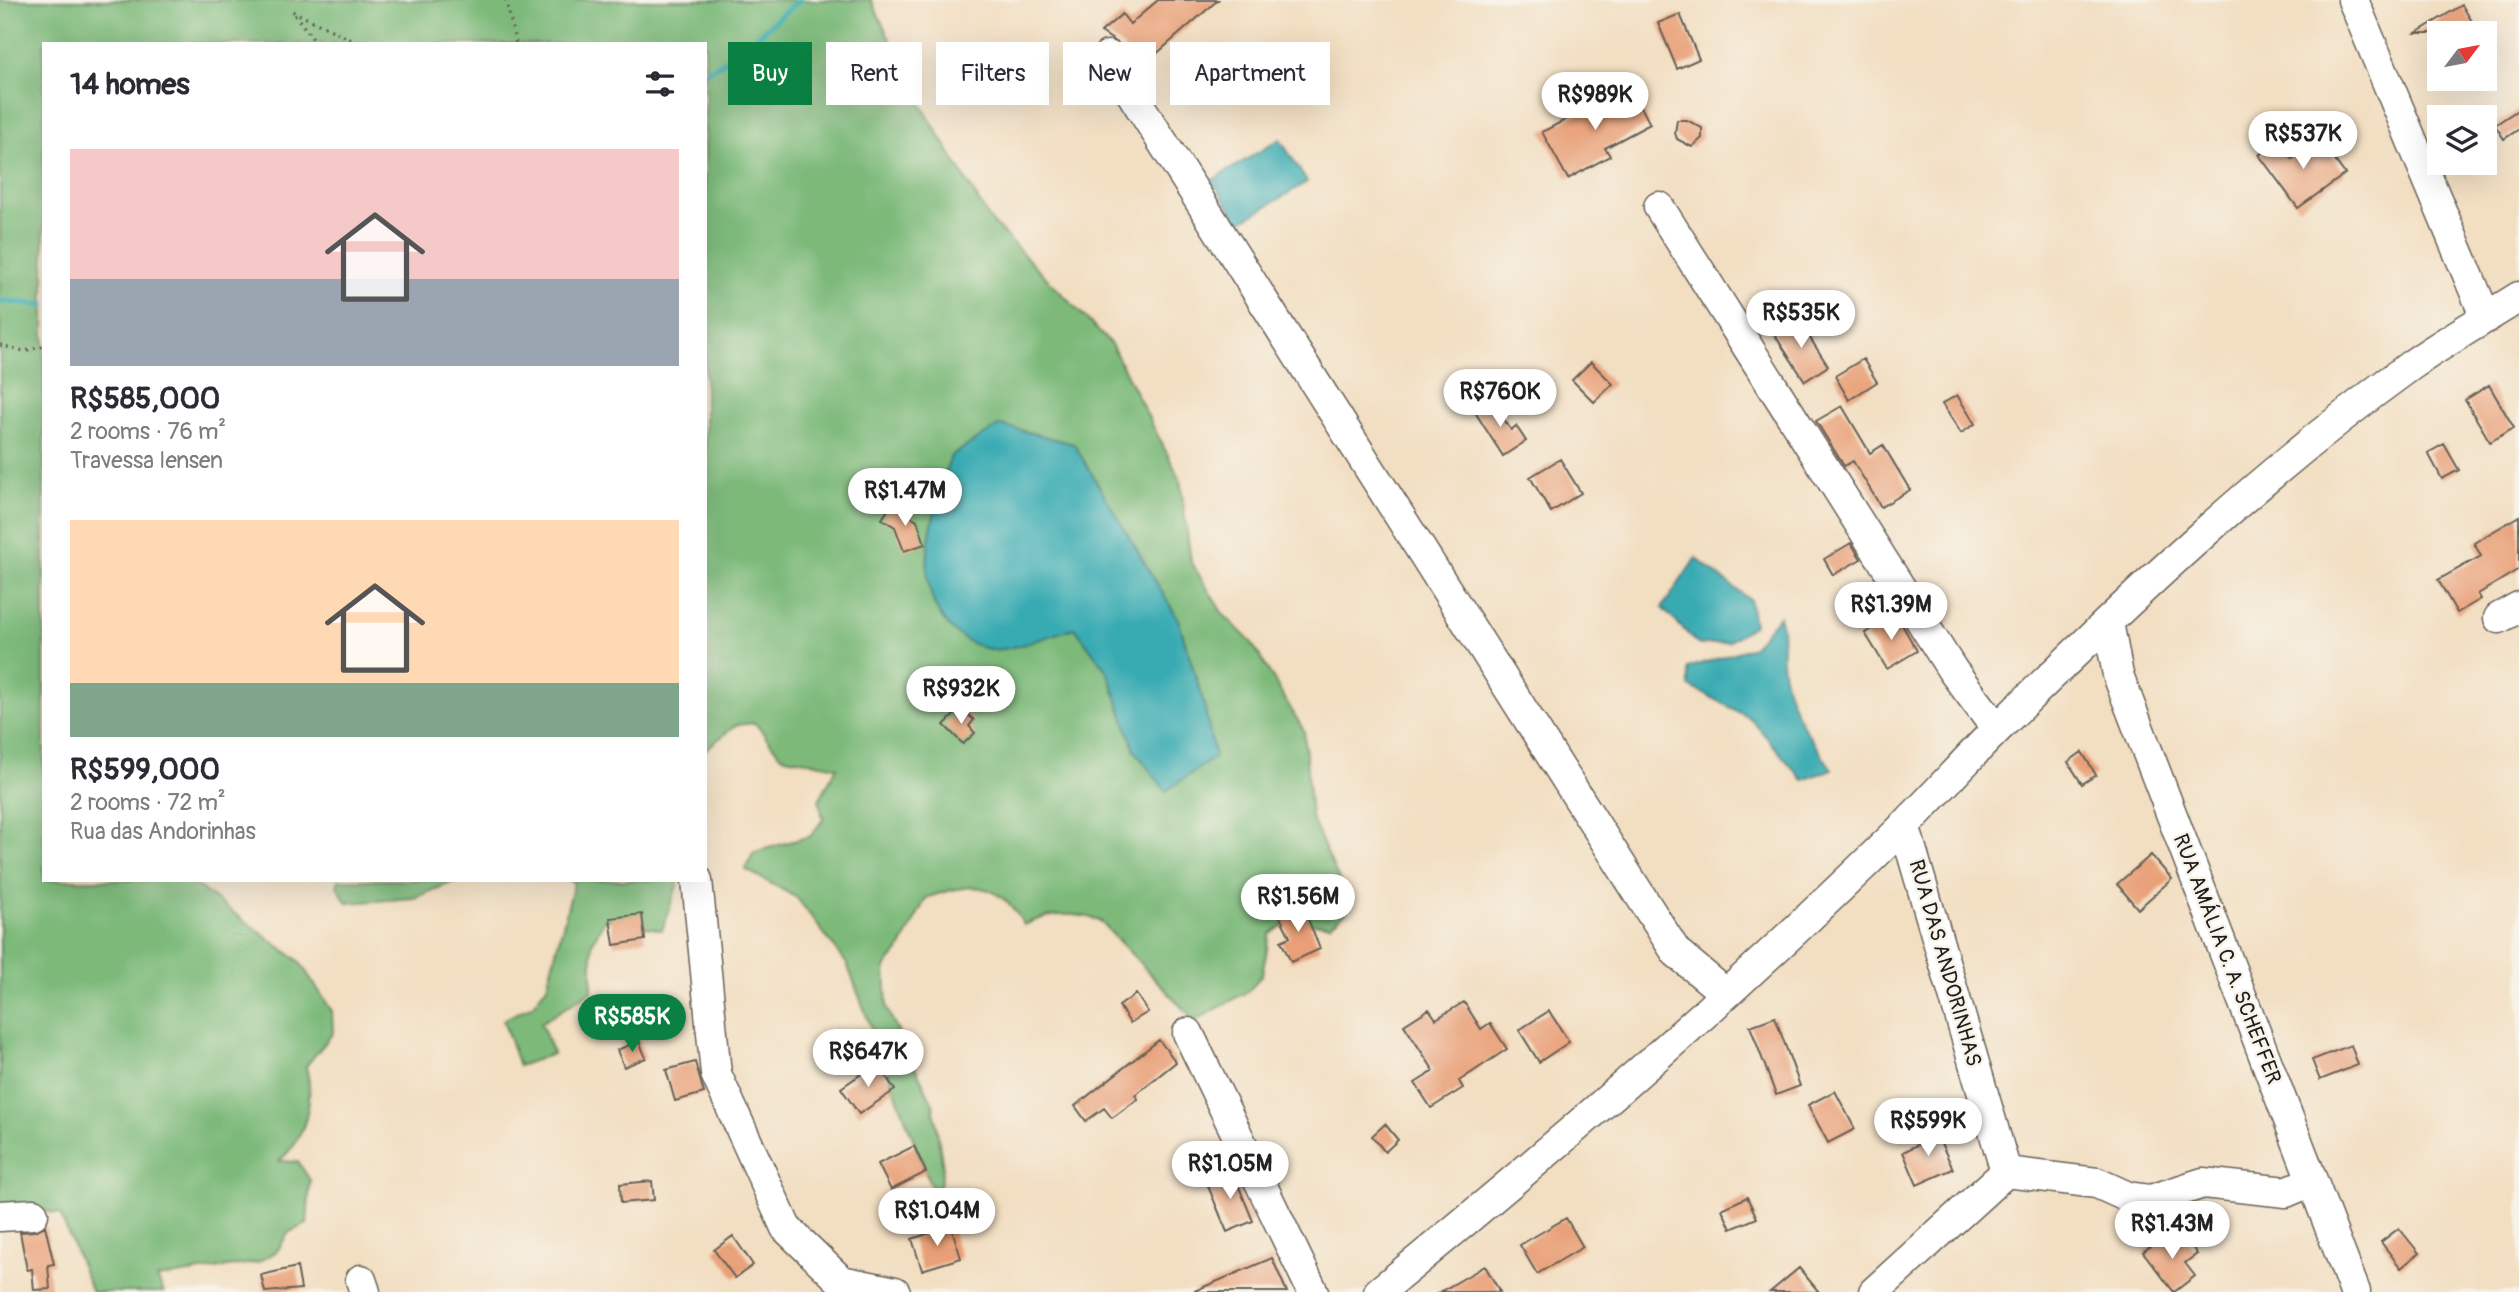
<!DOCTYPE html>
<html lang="en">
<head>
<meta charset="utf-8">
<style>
  body { margin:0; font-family:Pangolin,sans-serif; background:#f2f2f3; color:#2b2b33; height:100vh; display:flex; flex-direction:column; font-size:26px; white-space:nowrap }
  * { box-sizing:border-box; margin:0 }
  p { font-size:23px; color:#7c7c81 }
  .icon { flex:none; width:38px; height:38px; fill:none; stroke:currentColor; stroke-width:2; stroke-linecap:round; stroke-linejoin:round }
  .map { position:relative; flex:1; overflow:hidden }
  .drawer { position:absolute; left:42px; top:42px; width:665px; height:840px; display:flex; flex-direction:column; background:#fff; border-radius:0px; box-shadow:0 7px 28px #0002 }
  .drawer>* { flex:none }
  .banner { position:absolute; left:728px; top:42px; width:665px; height:63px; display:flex; gap:14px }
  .needle { width:46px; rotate:58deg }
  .controls { position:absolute; left:2427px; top:21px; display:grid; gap:14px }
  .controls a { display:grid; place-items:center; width:70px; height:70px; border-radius:0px; background:#fff; box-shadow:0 7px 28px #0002; font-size:35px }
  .price { position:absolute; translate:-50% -60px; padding:0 16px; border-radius:24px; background:#fff; color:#222; font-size:23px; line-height:46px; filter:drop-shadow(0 2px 4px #0008) }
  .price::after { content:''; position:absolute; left:50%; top:42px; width:21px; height:16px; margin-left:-10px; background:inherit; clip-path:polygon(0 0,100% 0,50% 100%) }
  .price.current { background:#0b8043; color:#fff }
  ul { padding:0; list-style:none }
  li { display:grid; align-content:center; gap:14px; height:371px; padding:0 28px }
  li span { display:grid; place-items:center; height:217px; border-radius:0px; color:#555 }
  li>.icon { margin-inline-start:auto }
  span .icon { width:126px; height:126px; fill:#fffc; stroke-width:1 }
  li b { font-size:30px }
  h2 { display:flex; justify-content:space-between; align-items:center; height:84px; padding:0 28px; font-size:30px }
  .pill { padding:0 24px; border-radius:0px; background:#fff; box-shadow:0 7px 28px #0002; font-size:24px; line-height:63px }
  .pill.current { background:#0b8043; color:#fff }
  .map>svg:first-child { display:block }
  .forest { fill:#7dba7a; stroke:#4c6b4b; stroke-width:2 }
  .water { fill:#39abb2; stroke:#2a6467; stroke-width:2 }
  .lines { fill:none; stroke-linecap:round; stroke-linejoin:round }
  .stream { stroke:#39abb2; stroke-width:6 }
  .building { fill:#e9a078 }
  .minor-casing { stroke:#676056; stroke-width:33 }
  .path { stroke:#676056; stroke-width:3.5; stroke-dasharray:2 5; stroke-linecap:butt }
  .minor { stroke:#fff; stroke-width:30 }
  .labels { text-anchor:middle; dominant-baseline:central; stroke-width:5; stroke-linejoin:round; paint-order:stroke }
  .street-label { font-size:21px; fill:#1c1c1c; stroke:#f7f3e8 }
</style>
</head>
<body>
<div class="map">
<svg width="2519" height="1292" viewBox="0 0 2519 1292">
  <rect width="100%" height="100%" fill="#f7f3e8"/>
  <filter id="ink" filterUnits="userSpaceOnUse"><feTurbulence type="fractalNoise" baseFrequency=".0143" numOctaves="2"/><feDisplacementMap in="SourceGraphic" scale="14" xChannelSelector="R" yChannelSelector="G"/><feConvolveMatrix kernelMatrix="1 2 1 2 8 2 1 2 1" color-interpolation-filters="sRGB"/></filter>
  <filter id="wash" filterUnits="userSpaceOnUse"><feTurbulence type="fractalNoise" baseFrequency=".00686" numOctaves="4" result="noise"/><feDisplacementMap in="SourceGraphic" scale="28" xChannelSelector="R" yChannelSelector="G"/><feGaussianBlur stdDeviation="1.57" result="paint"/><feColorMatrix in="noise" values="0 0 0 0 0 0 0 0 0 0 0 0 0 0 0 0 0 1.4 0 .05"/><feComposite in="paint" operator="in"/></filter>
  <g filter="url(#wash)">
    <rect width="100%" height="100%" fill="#f2dec1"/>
    <!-- forest -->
    <path class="forest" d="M0 0H871L922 106 990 220 1111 344 1180 479 1191 562 1223 614 1252 643 1304 731 1311 817 1344 891 1346 912 1331 925 1288 922 1270 934 1262 974 1250 990 1195 1021 1099 920C1073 912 1048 913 1024 925 998 879 971 882 926 898L899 951 885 967 887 1009 933 1104 943 1168 937 1202 847 964 797 898 745 869 754 852 811 836 823 819 819 800 837 767 781 756 755 723 736 725 705 750V44H44V880H189L299 961 332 1011 333 1033 306 1066C315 1100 306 1138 279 1161L298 1162 310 1180 307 1224 289 1232 277 1251 259 1262 157 1278 164 1292H92L60 1214 0 1203Z
      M339 880H458L414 898 347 903 337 886Z
      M570 880H679L662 930 605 919 592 943V991L541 1023 553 1054 519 1066 503 1020 533 1005 547 986 574 883Z"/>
    <!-- water -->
    <path class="water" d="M1280 139 1307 182 1239 223 1216 186 1210 189 1206 184Z
      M1000 425 1074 444 1178 619 1203 700 1215 757 1166 791 1135 751 1108 673 1075 628C1051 634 1027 646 1003 649 987 651 976 646 963 638 902 599 934 511 951 456Z
      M1696 558 1750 600 1754 625 1728 642 1699 645 1662 608Z
      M1779 616C1785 633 1781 643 1782 660 1784 700 1809 738 1832 769L1803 780 1750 718 1689 686 1688 668 1753 647Z"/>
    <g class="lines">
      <!-- stream -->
      <path class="stream" d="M705 72 737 54 799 0
        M0 301 44 305"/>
    </g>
    <g id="blocks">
      <!-- building -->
      <path class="building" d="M1158 0H1218L1138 70 1122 46 1101 32 1122 14 1130 24Z
        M2462 5 2479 33H2416Z
        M1680 14 1699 59 1677 69 1658 23Z
        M1240 53 1256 80 1242 89 1226 61Z
        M1630 86 1650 124 1605 148 1610 156 1568 179 1542 132Z
        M2519 109V129L2504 139 2495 125Z
        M1677 120H1687L1702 128V138L1692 147 1677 139 1675 133Z
        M2319 139 2345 174 2298 208 2259 155 2278 141 2292 159Z
        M1797 318 1828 366 1805 381 1774 334Z
        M1863 359 1877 382 1849 400 1835 376Z
        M1591 362 1613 384 1594 402 1572 380Z
        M2489 385 2514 428 2490 442 2465 400Z
        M1957 395 1975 424 1961 433 1942 404Z
        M1492 401 1511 430 1516 426 1526 441 1503 456 1475 412Z
        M1842 406 1870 453 1883 445 1910 490 1881 507 1853 461 1844 466 1816 421Z
        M2444 444 2459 470 2442 479 2428 453Z
        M1560 459 1581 493 1551 512 1530 477Z
        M891 505 917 520 925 544 904 551 895 527 882 519Z
        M2519 516V569L2478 594 2481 599 2457 613 2438 580 2481 556 2474 543Z
        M1851 543 1861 559 1833 575 1824 559Z
        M1896 614 1917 651 1887 669 1865 633Z
        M961 708 974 720 969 726 975 733 963 744 944 725Z
        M2082 752 2096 775 2082 784 2068 762Z
        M2151 855 2172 879 2138 909 2117 884Z
        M1302 904 1320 949 1291 962 1281 941 1290 937 1279 915Z
        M642 914 645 940 614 945 610 918Z
        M1136 994 1148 1012 1130 1023 1119 1006Z
        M1464 1002 1481 1029 1490 1023 1507 1049 1459 1081 1463 1088 1431 1108 1415 1083 1434 1071 1404 1025 1429 1009 1436 1019Z
        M1549 1011 1569 1042 1539 1062 1519 1030Z
        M1775 1017 1800 1086 1776 1095 1750 1026Z
        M1159 1040 1176 1062 1135 1095 1138 1099 1112 1118 1104 1108 1086 1121 1075 1106Z
        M639 1041 646 1058 624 1067 617 1050Z
        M2351 1045 2358 1065 2320 1080 2312 1060Z
        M695 1062 704 1093 675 1101 666 1070Z
        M877 1063 895 1090 859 1114 841 1088Z
        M1835 1091 1855 1129 1828 1143 1808 1105Z
        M1385 1124 1398 1140 1385 1152 1372 1136Z
        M1935 1130 1953 1169 1917 1185 1903 1152 1919 1144 1917 1138Z
        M914 1146 926 1172 891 1190 878 1164Z
        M1232 1170 1253 1221 1227 1232 1206 1181Z
        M652 1181 654 1200 621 1203 620 1184Z
        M1747 1197 1757 1218 1731 1229 1722 1209Z
        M1566 1218 1583 1247 1537 1274 1520 1245Z
        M45 1226 54 1264 48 1265 50 1289 34 1290 32 1269 27 1270 20 1232 35 1231Z
        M951 1226 961 1258 922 1270 912 1239Z
        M2399 1228 2419 1253 2401 1268 2381 1242Z
        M733 1236 753 1265 735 1278 714 1250Z
        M2164 1236 2171 1246 2184 1236 2197 1254 2185 1263 2195 1276 2174 1292 2143 1252Z
        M1272 1258 1287 1292H1192Z
        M1485 1266 1500 1292H1440Z
        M297 1267 301 1289 265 1292 261 1275Z
        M1799 1268 1819 1292H1770Z"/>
    </g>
  </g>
  <g filter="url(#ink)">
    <use href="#blocks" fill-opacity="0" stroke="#676056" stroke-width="2"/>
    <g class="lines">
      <!-- minor casing -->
      <g class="minor-casing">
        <path id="minor" d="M2353 0 2486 318
          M1108 56 1676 952 1726 994
          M1659 207 1953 671 1997 729
          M2499 618 2519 607
          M2108 622 2118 675 2355 1292
          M697 880 716 1074 786 1228 841 1281 895 1292
          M1188 1033 1313 1292
          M2006 1172 2097 1183 2128 1197 2151 1200 2203 1183 2286 1192 2312 1181
          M0 1216 33 1214
          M361 1280 365 1292
          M1379 1292C1560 1145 1737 990 1903 827 1935 795 1966 760 1998 728 2128 600 2262 473 2410 366 2445 341 2483 320 2519 297
          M1874 1292 2006 1172 1904 825"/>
      </g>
      <!-- path -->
      <path class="path" d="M506 0 516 44
        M317 44 292 11 360 44
        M0 345 24 351 44 346"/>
      <!-- minor -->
      <use href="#minor" class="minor"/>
    </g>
  </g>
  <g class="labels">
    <!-- street labels -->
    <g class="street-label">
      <text transform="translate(2227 959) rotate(69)">RUA AMÁLIA C. A. SCHEFFER</text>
      <text transform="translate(1945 963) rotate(74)">RUA DAS ANDORINHAS</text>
    </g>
  </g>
</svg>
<div class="controls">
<a><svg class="needle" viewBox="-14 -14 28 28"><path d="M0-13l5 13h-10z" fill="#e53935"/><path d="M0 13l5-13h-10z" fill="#7c7c81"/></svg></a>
<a><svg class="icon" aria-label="layers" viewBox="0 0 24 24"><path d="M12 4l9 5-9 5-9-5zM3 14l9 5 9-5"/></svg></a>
</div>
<b class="price" style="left:1595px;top:132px">R$989K</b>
<b class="price" style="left:2303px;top:171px">R$537K</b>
<b class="price" style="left:1801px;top:350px">R$535K</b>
<b class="price" style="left:1500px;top:429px">R$760K</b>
<b class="price" style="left:905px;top:528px">R$1.47M</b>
<b class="price" style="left:1891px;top:642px">R$1.39M</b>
<b class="price" style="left:961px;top:726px">R$932K</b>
<b class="price" style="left:1298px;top:934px">R$1.56M</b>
<b class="price current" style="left:632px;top:1054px">R$585K</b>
<b class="price" style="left:868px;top:1089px">R$647K</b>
<b class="price" style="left:1928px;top:1158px">R$599K</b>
<b class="price" style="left:1230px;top:1201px">R$1.05M</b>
<b class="price" style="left:937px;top:1248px">R$1.04M</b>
<b class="price" style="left:2172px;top:1261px">R$1.43M</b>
<div class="banner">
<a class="pill current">Buy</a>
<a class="pill">Rent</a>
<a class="pill">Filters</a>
<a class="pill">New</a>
<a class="pill">Apartment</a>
</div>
<section class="drawer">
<h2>14 homes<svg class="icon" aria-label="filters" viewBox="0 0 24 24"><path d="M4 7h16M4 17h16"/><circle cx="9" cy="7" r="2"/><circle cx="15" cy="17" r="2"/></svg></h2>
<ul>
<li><span style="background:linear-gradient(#f6c9c9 60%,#9aa5b1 0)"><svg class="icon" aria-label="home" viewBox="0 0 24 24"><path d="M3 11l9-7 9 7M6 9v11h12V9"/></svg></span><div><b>R$585,000</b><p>2 rooms · 76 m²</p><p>Travessa Iensen</p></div></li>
<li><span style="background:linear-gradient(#ffd9b3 75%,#7fa58c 0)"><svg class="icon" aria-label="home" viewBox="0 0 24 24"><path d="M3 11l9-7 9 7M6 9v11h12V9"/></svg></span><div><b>R$599,000</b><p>2 rooms · 72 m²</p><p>Rua das Andorinhas</p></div></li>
</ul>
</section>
</div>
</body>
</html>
